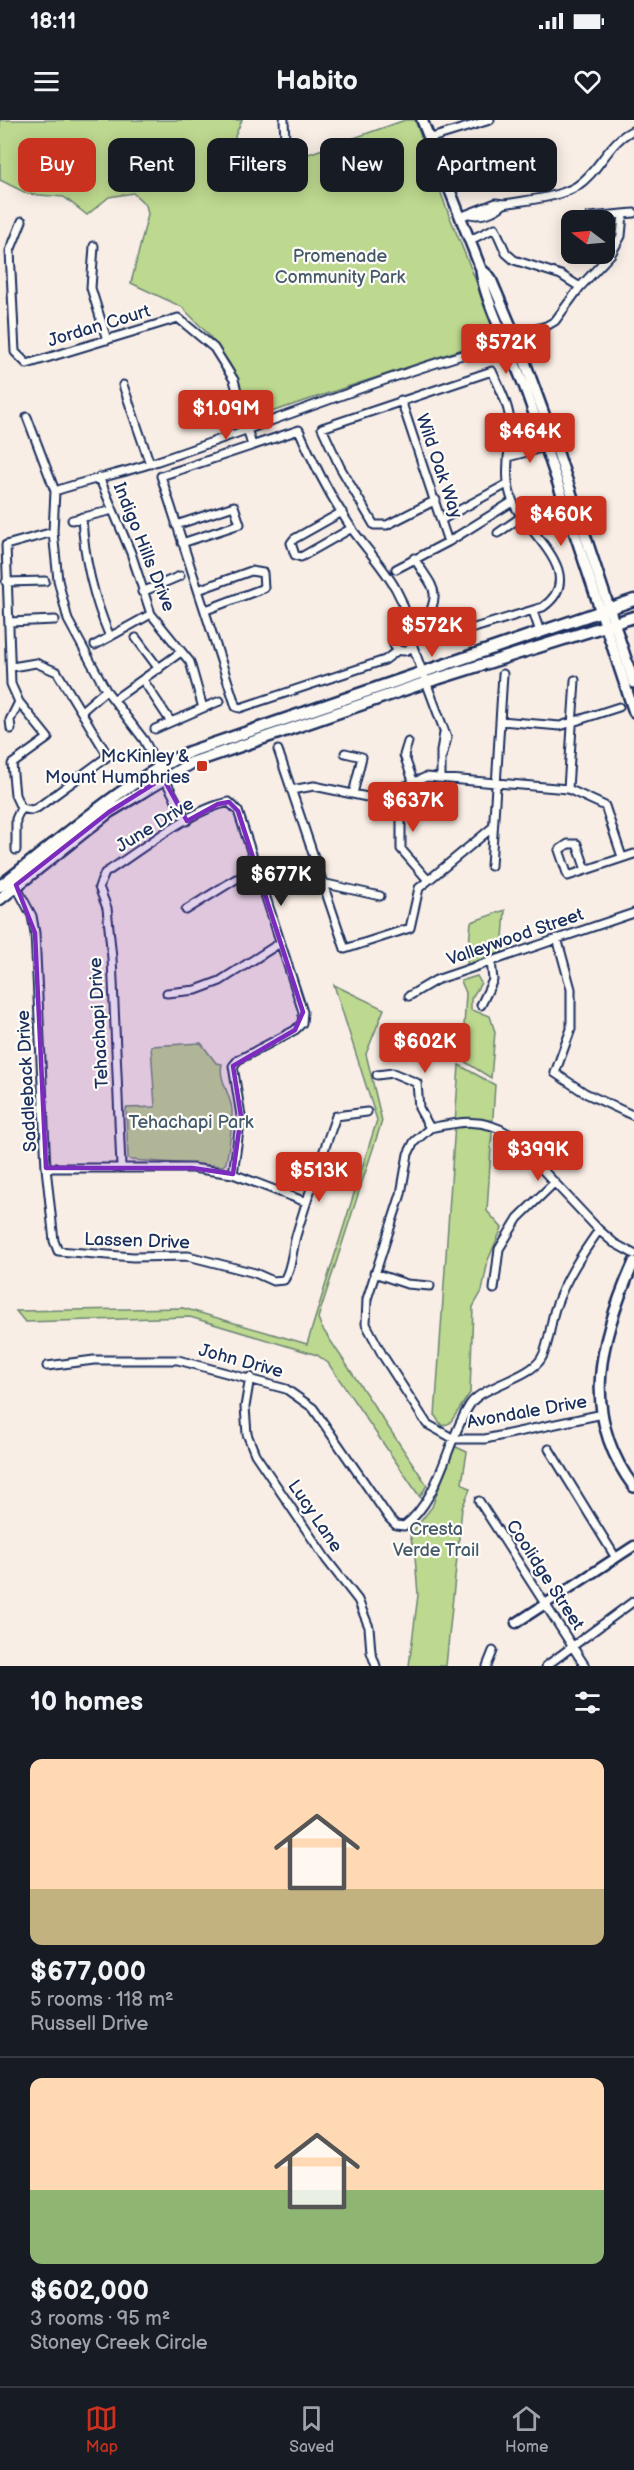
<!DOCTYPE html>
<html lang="en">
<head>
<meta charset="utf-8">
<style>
  body { margin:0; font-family:"Balsamiq Sans",sans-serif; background:#20242c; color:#f1f3f6; height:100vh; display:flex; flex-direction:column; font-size:22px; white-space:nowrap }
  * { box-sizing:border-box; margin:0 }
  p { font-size:20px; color:#9ea1a6 }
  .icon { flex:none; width:33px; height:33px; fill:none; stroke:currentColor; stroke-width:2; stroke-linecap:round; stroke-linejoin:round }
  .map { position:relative; height:1546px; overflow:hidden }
  .panel { display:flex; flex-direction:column; background:#171b24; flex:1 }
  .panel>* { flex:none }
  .hud { position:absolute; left:18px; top:18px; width:598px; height:54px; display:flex; gap:12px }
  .needle { width:39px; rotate:286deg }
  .buttons { position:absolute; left:561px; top:90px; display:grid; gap:12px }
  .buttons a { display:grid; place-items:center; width:54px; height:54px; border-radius:12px; background:#171b24; box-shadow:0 3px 15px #0003; font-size:30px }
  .price { position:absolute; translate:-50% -51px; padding:0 14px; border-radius:6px; background:#c8321e; color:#fff; font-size:20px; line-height:39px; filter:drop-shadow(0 2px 3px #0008) }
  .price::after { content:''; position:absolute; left:50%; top:36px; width:18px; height:14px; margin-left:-9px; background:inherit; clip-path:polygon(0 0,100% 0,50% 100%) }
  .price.selected { background:#222; color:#fff }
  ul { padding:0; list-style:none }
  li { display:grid; align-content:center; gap:12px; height:318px; padding:0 30px }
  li+li { border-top:2px solid #363941 }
  li span { display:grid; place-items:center; height:186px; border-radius:12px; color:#555 }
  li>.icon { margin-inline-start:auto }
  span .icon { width:108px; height:108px; fill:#fffc; stroke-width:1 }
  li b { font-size:26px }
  h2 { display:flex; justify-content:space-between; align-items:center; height:72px; padding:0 30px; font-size:26px }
  .pill { padding:0 21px; border-radius:12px; background:#171b24; box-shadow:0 3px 15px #0003; font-size:21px; line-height:54px }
  .pill.selected { background:#c8321e; color:#fff }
  .status { display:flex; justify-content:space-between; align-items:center; height:42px; padding:0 30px; background:#171b24; direction:ltr }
  .status svg { height:16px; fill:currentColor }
  header { display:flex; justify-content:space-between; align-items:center; height:78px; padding:0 30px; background:#171b24; font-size:27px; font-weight:800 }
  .tabs { display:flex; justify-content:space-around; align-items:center; height:84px; border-top:2px solid #363941; background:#171b24; font-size:16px; color:#9ea1a6 }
  .tabs a { display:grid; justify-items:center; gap:3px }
  .tabs .selected { color:#c8321e }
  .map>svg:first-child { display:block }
  .green { fill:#bdd88f; stroke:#6c8476; stroke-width:1.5 }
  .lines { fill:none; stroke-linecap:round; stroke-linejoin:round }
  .minor-casing { stroke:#1b2f5e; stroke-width:11 }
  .tertiary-casing { stroke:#1b2f5e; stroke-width:13 }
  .secondary-casing { stroke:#1b2f5e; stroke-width:14 }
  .primary-casing { stroke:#1b2f5e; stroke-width:15 }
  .minor { stroke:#fdfcf7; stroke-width:7 }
  .tertiary { stroke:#fdfcf7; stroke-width:8 }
  .secondary { stroke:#fdfcf7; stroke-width:9 }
  .primary { stroke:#fdfcf7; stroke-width:10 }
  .marked { fill:#7b2cbf; fill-opacity:0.2; stroke:#7b2cbf; stroke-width:4.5; stroke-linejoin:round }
  .poi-dot { fill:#c8321e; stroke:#fdfcf7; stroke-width:2 }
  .labels { text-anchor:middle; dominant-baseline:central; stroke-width:4.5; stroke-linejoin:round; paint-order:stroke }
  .park-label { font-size:18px; fill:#44596a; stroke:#fdfcf7 }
  .street-label { font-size:18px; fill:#1b2f5e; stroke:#fdfcf7 }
  .poi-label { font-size:18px; fill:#1b2f5e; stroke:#fdfcf7; text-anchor:end }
</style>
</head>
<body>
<div class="status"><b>18:11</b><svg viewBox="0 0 49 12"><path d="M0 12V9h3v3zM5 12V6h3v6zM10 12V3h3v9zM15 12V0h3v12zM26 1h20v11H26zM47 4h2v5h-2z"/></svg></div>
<header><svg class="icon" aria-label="menu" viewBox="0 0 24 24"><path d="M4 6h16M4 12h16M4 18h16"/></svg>Habito<svg class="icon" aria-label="heart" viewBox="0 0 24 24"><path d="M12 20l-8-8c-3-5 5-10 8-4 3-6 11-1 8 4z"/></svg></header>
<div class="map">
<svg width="634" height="1546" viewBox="0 0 634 1546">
  <rect width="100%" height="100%" fill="#f9eee5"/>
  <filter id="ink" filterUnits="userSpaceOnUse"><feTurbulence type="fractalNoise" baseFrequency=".0167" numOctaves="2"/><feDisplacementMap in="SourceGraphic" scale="12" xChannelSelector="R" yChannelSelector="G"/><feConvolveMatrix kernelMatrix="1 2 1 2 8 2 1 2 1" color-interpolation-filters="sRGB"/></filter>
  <g filter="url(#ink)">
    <!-- green -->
    <path class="green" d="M0 0H242L235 16 243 57 405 0H415L447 90 499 217 253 298 230 244 208 214 182 187 131 163 148 94 146 85 133 73 109 77 87 95 64 77 28 74 0 60Z
      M505 790 502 832 467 845 471 802Z
      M477 856 481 863 471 879V890L490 896 495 912 491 958 462 940 466 873 461 861Z
      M334 865 384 889 366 934 382 1001 318 1198 322 1208 427 1365 420 1377 328 1243 317 1235 190 1197 25 1202 16 1191 183 1188 307 1224 377 1000Z
      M201 923 216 943 222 944C218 959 231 975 232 990 233 1008 229 1026 226 1043L223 1046 131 1040 128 1038 126 988 155 987 151 926Z
      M459 945 495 965 487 1091 502 1108 488 1140 482 1171 473 1187 470 1273 450 1303 442 1306 435 1296Z
      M454 1326 467 1332 462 1363 470 1369 462 1388 446 1546H409L418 1475 415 1436 410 1415 432 1387Z"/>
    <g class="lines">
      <!-- minor casing -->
      <g class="minor-casing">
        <path id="minor" d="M284 0 285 20
          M428 19 490 0
          M470 94C482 97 495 92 504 84
          M460 97 496 83 504 84C527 80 558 78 577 66 600 51 609 20 634 10
          M589 97 634 93
          M22 101 10 131 15 232 27 244 178 198 214 228 234 260 252 326
          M470 120 495 108 506 133 514 140 561 155 580 167
          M94 126 91 168 107 220
          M506 218 546 206
          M510 227 555 201 580 167 611 134 621 116 623 94
          M123 265 150 344
          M401 280 448 422
          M27 297 55 371 53 412 58 460 68 500 106 570 144 620 187 701
          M508 337 549 326
          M99 357 131 433 151 494 190 542 203 588 155 609
          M55 371C87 360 120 354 152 343 271 303 386 255 507 222
          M342 392 294 419 291 423 295 435 301 437 352 408
          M82 397C84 440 93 477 110 517
          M443 399 507 364
          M72 400 113 390
          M176 405 234 386 240 404 182 423
          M498 413 521 397
          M414 438C436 473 441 468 424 508L435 520 543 487C589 454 526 413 513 382 502 357 511 330 510 304 510 287 499 267 492 251L322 308 340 347 374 405H387L436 380
          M396 449 448 422 512 382
          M6 462 45 461
          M198 470 251 451 263 453 264 468 206 490
          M142 472 180 456
          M533 491 540 512
          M9 502 55 500
          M393 521a10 10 0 1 1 20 0a10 10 0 1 1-20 0Z
          M136 518 159 549
          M412 524 447 618 442 636
          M95 525 151 494
          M398 530 385 540 240 588 236 587 161 356 299 310C313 343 332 379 352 409 374 440 409 472 408 513
          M12 547 36 543 57 552 108 636 37 688 31 690 21 688
          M143 560 171 602
          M115 579 181 532
          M203 588 220 581
          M83 590 106 570
          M500 601 560 606 619 587
          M11 609 10 600 19 582
          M408 622 404 635 413 661
          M278 630 345 829 410 808 419 768 493 707
          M345 633 362 637 353 674
          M441 658V631L444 613
          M568 669 575 560
          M291 670 314 666 367 677 394 671 426 657 568 669 605 686 622 737
          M394 671 401 692V729L427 759
          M21 688 15 675 12 644 48 618 19 582 11 564 6 425 53 412
          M16 730V699L21 688
          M491 746 503 554
          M586 750 577 724H568L559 730 568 756 634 734
          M322 763 380 776
          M15 764 32 796 35 813 46 1048 54 1121 58 1131 133 1137 188 1136 255 1153 273 1161 284 1160C292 1148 292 1130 296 1116 308 1075 322 1036 336 996L367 992
          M186 790 236 759 256 753
          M557 818 571 869V909L555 953 585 973 634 996
          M167 873 196 870 220 861 280 823
          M409 876 436 860 634 793
          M481 885 493 860 491 841
          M377 955 393 953 417 963 419 988 430 1008
          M430 1008 414 1022 408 1034 401 1074 367 1179 366 1204 383 1236 427 1304 454 1319H485L603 1294
          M430 1008C459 1002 483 997 509 1014L599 1110 614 1123 634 1134
          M121 1046 112 838 107 788 99 767 105 753C140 731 189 690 229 682L238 691 303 892 302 903 295 910 238 940 233 946 241 996 233 1054
          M46 1048H192L233 1054 306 1082
          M374 1153 407 1164 430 1166
          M494 1169 499 1129 518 1098 555 1062
          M47 1246 94 1240H178L286 1269 313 1288 389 1398 396 1405 404 1406C440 1379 446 1323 469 1286 480 1266 528 1259 541 1239 550 1225 550 1201 556 1186 566 1158 582 1134 599 1110
          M250 1257 245 1287 247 1314 255 1334 326 1439 358 1480 369 1507 371 1532 376 1546
          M549 1329 616 1438
          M479 1381 585 1546
          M487 1546 493 1531
          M546 1546 634 1481"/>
      </g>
      <!-- tertiary casing -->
      <g class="tertiary-casing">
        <path id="tertiary" d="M516 1503 634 1426"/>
      </g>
      <!-- secondary casing -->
      <g class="secondary-casing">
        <path id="secondary" d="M422 0 481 149C482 175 514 239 525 268 563 375 598 484 634 592
          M481 149 490 157 518 223 555 324 634 563
          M634 1142C600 1218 579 1294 634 1367"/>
      </g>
      <!-- primary casing -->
      <g class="primary-casing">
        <path id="primary" d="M0 766C64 718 116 667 189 632L634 480
          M0 779 109 692 191 643 427 562 634 497"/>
      </g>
      <!-- minor -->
      <use href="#minor" class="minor"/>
      <!-- tertiary -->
      <use href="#tertiary" class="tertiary"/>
      <!-- secondary -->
      <use href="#secondary" class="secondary"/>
      <!-- primary -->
      <use href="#primary" class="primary"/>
    </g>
  </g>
  <!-- marked area -->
  <path class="marked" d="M163 658 187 701 218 684 229 682 238 691 303 892 295 910 233 946 241 996 233 1054 192 1048H46L35 813 16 765 109 692Z"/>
  <!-- markers -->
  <rect class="poi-dot" x="196" y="640" width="12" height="12" rx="3"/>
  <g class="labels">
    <!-- park labels -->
    <g class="park-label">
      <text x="340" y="136">Promenade<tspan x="340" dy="21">Community Park</tspan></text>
      <text x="191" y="1002">Tehachapi Park</text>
      <text x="436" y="1409">Cresta<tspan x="436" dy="21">Verde Trail</tspan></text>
    </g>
    <!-- street labels -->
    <g class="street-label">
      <text transform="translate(99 206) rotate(-17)">Jordan Court</text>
      <text transform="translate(439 346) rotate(71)">Wild Oak Way</text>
      <text transform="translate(144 427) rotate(68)">Indigo Hills Drive</text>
      <text transform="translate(155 705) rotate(-32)">June Drive</text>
      <text transform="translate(515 817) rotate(-19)">Valleywood Street</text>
      <text transform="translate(99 903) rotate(-93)">Tehachapi Drive</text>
      <text transform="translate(27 961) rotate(-93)">Saddleback Drive</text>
      <text transform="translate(137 1121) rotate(2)">Lassen Drive</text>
      <text transform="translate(241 1241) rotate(15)">John Drive</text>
      <text transform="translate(527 1292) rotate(-10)">Avondale Drive</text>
      <text transform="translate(315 1396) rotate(56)">Lucy Lane</text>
      <text transform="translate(545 1455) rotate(57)">Coolidge Street</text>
    </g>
    <!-- poi labels -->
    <g class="poi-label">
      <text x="190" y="636">McKinley &amp;<tspan x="190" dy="21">Mount Humphries</tspan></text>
    </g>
  </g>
</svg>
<div class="buttons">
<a><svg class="needle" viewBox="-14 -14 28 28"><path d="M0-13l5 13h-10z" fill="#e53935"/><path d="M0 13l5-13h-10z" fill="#9ea1a6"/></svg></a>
</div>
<b class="price" style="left:506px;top:255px">$572K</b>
<b class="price" style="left:226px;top:321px">$1.09M</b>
<b class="price" style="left:530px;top:344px">$464K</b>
<b class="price" style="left:561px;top:427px">$460K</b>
<b class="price" style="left:432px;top:538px">$572K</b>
<b class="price" style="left:413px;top:713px">$637K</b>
<b class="price selected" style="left:281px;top:787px">$677K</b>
<b class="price" style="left:425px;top:954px">$602K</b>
<b class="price" style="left:538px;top:1062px">$399K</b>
<b class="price" style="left:319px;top:1083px">$513K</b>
<div class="hud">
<a class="pill selected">Buy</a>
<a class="pill">Rent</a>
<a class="pill">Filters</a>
<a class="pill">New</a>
<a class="pill">Apartment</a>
</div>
</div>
<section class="panel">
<h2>10 homes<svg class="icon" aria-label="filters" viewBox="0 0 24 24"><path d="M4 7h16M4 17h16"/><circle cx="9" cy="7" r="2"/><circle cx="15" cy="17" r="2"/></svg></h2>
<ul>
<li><span style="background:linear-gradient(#ffd9b3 70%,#c2b280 0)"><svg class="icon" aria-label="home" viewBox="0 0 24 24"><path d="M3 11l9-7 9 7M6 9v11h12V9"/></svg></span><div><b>$677,000</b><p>5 rooms · 118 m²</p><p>Russell Drive</p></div></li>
<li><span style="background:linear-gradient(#ffd9b3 60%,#8fb573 0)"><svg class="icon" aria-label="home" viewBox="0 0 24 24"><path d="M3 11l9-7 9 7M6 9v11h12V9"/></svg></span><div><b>$602,000</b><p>3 rooms · 95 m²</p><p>Stoney Creek Circle</p></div></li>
</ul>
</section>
<nav class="tabs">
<a class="selected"><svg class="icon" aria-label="map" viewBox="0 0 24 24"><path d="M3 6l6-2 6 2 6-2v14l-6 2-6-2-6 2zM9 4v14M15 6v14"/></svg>Map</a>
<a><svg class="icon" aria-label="saved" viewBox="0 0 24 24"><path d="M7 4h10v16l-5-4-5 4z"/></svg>Saved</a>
<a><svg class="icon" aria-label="home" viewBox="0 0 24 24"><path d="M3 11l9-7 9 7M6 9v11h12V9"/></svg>Home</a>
</nav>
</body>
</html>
